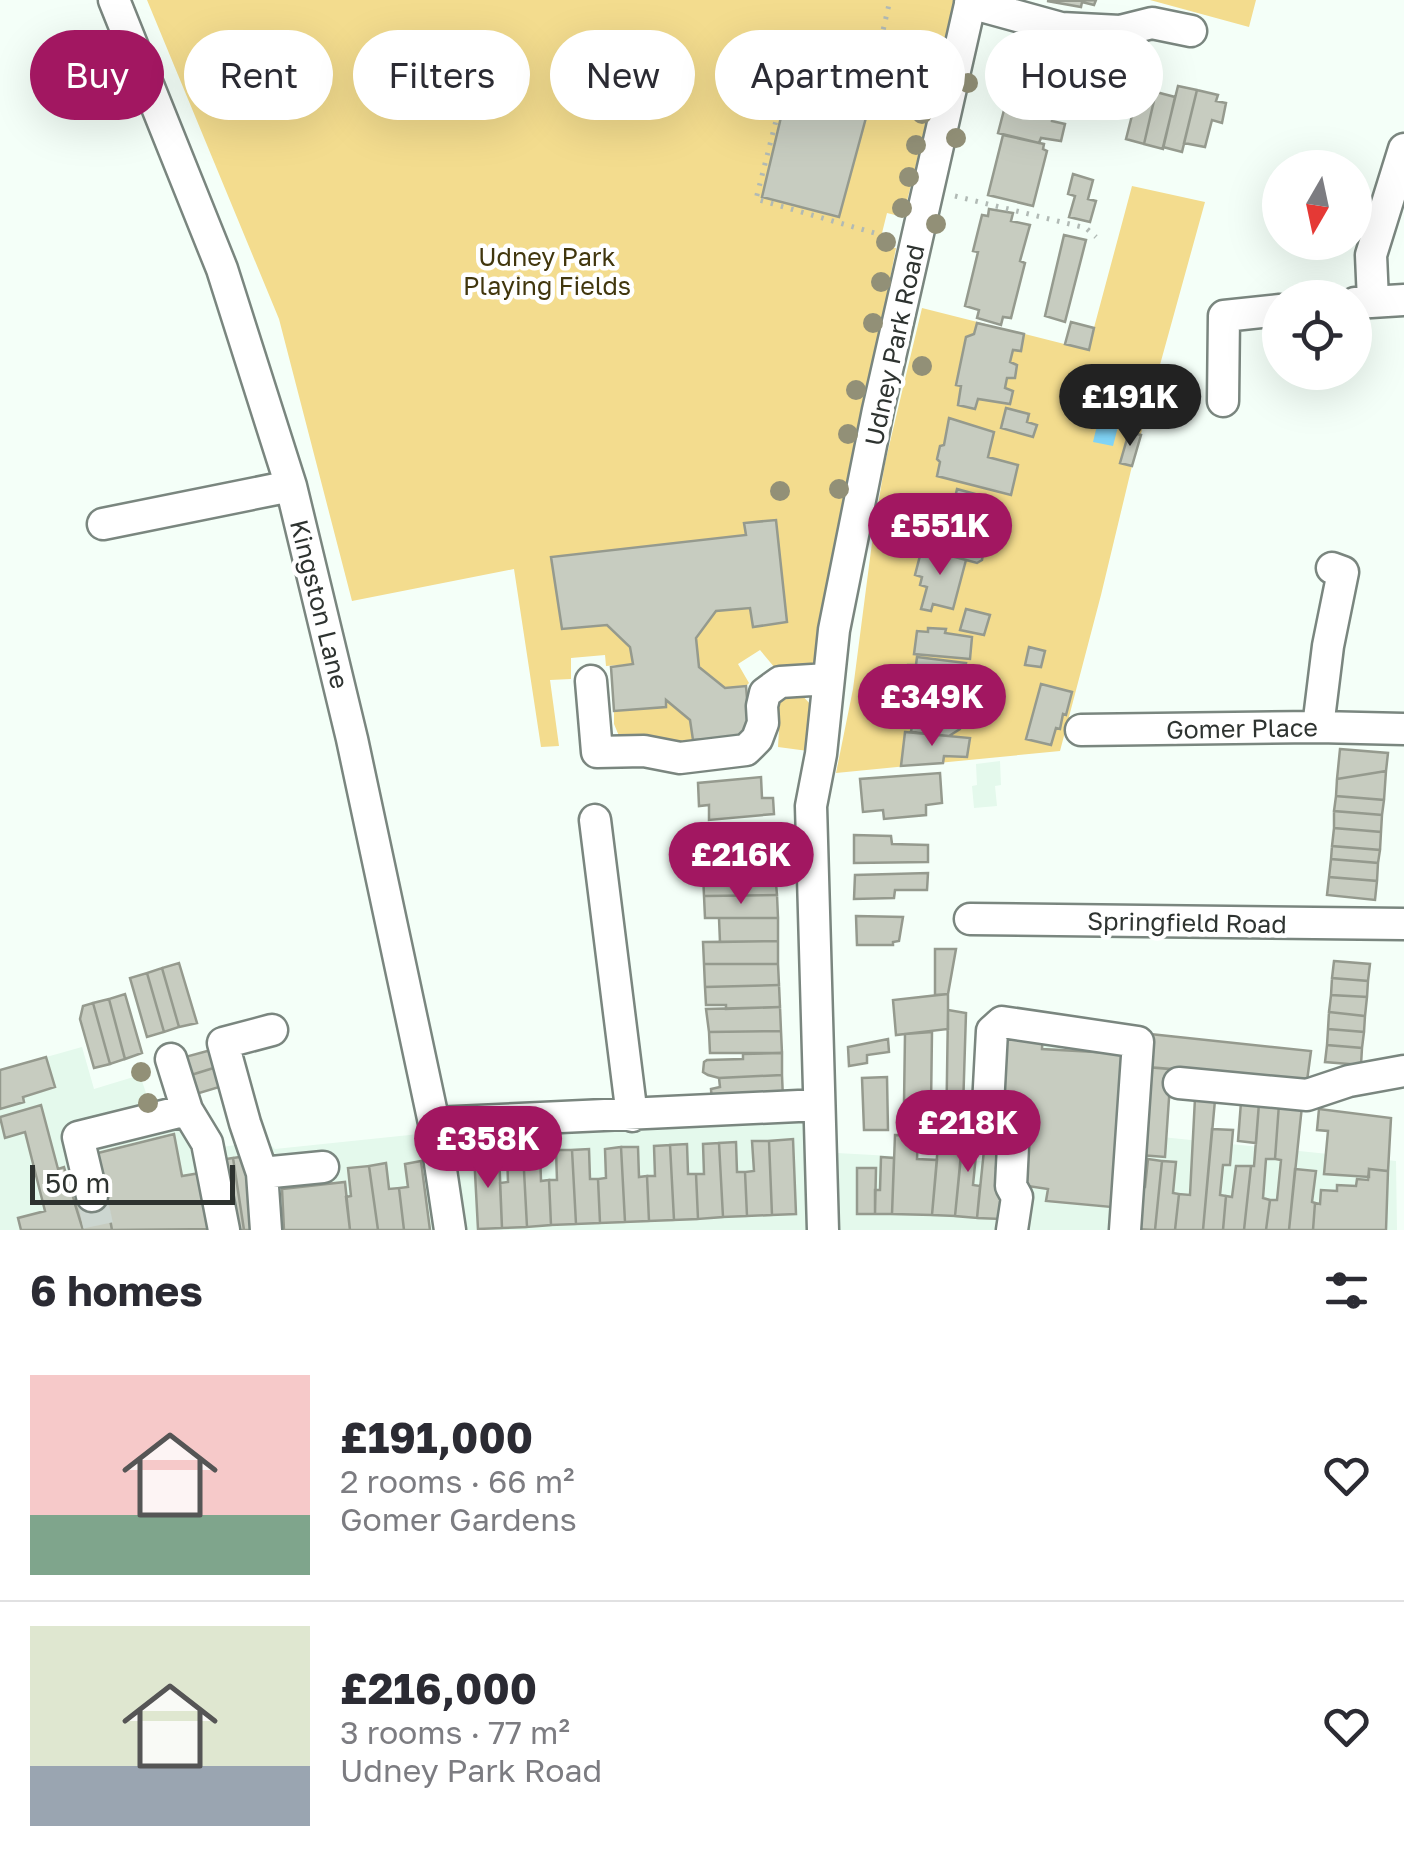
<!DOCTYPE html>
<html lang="en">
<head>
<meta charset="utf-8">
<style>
  body { margin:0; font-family:"Golos Text",sans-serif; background:#f7f7f7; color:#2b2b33; height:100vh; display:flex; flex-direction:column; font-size:38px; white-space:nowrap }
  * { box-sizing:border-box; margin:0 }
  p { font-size:32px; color:#7c7c81 }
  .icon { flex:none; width:55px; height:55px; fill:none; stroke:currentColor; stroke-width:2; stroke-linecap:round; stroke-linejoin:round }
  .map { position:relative; height:1230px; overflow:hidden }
  .panel { display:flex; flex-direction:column; background:#fff; flex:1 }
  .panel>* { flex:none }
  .guide { position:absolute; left:30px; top:30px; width:1345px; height:90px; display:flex; gap:20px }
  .needle { width:65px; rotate:189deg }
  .fabs { position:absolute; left:1262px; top:150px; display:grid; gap:20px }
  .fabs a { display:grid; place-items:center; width:110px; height:110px; border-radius:50%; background:#fff; box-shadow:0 10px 40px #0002; font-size:50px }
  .scale { position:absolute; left:30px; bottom:25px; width:205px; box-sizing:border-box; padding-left:10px; border:5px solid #2e3330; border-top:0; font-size:28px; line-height:35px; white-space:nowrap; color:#2e3330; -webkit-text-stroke:8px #fff; paint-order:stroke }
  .price { position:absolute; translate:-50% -85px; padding:0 22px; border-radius:35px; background:#a21761; color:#fff; font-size:32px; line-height:65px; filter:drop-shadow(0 2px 5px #0008) }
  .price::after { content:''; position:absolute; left:50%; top:60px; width:30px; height:22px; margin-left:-15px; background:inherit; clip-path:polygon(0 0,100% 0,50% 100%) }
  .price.on { background:#222; color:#fff }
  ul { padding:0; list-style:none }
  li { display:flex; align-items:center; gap:30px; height:250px; padding:0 30px }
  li+li { border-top:2px solid #e1e1e2 }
  li span { display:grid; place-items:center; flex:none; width:280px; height:200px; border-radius:0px; color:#555 }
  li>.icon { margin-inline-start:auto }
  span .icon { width:120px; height:120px; fill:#fffc; stroke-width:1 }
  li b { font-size:42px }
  h2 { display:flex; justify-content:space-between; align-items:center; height:120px; padding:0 30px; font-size:42px }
  .pill { padding:0 35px; border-radius:45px; background:#fff; box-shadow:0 10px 40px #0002; font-size:35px; line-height:90px }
  .pill.on { background:#a21761; color:#fff }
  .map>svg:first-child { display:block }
  .built { fill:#e4f9ec }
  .green { fill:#f3dc8e }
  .water { fill:#80d4f6 }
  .building { fill:#c7ccc0; stroke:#959a8e; stroke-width:2.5 }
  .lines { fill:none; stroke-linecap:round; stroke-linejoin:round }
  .minor-tunnel { stroke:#ccd6d0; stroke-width:30; stroke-dasharray:30 15; stroke-linecap:butt }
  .minor-casing { stroke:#7a867f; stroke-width:35 }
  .path { stroke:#b1bab5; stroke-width:5; stroke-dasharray:2.5 8; stroke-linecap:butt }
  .minor { stroke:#fff; stroke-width:30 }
  .tree { fill:#929077 }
  .labels { text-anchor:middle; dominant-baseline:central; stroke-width:9; stroke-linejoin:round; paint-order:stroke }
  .park-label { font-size:25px; fill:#41360d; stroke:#fff }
  .street-label { font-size:25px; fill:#2e3330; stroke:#fff }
</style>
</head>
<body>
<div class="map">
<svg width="1404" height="1230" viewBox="0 0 1404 1230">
  <rect width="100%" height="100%" fill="#f4fff8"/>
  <!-- built -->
  <path class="built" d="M1000 761 1001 785 995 786 997 806 974 808 972 786 977 785 976 764Z
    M987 1011 1150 1034 1142 1135 1396 1161 1397 1230H0V1070L82 1047 94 1089 140 1075 150 1105 199 1094 217 1148 265 1140 275 1149 467 1129 805 1120 837 1153 982 1161Z"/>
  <!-- green -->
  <path class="green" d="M147 0H957L903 217 887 213 879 245 896 248 815 663 801 672 775 668 760 650 738 664 749 683 746 686 725 688 699 667 696 638 716 611 750 608 753 627 787 622 776 520 745 523 746 535 551 557 562 629 607 625 630 647 633 664 606 666 605 655 571 658V679L550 680 559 746 541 747 514 569 352 601 279 319Z
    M1150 0H1256L1249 27Z
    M1132 186 1205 202 1132 466 1101 595 1060 751 836 773 853 689 873 535 885 463 922 308 1088 350Z
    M800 693 811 705 808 751 778 747 779 729 772 714 781 694Z
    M666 700 690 720 693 740C670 748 641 744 619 736L614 724V711L666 707Z"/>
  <!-- water -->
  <path class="water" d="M1103 401 1123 407 1113 446 1093 442Z"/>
  <!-- building -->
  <path class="building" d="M1096 0 1094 5 1082 2 1081 7 1047 1Z
    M1022 41 1069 53 1052 121 1065 124 1061 141 1041 138 1039 143 998 133Z
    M792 71 873 92 839 217 762 197Z
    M1178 86 1197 90 1182 152 1163 147Z
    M1139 88 1156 92 1144 144 1126 139Z
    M1197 90 1218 95 1216 101 1226 103 1222 123 1212 120 1205 147 1184 143Z
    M1156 92 1175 97 1163 149 1144 144Z
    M1003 135 1044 144 1043 149 1047 151 1033 206 988 195Z
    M1073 174 1093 180 1088 199 1096 201 1090 222 1069 217 1075 196 1068 194Z
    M989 209 1013 213 1011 221 1030 225 1020 261 1025 263 1011 318 1003 317 1001 325 977 318 979 310 965 306 978 252 973 251 982 215 988 216Z
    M1064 235 1086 240 1065 322 1045 316Z
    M1071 322 1094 328 1089 350 1065 344Z
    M977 323 1024 334 1021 351 1013 350 1010 362 1017 365 1015 378H1007L1005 388 1013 391 1010 404 978 399 975 409 958 405 961 386 956 385 966 337 974 334Z
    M1006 408 1029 414 1027 422 1037 425 1033 437 1001 428Z
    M949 418 994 432 988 457 1018 465 1011 495 937 476 940 462 937 459 940 446 944 445Z
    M1129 432 1141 435 1132 466 1120 463Z
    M957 489 993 499 991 508 994 512 992 523 986 526 977 524 973 542 984 549 982 560 977 563 922 548 930 519 939 521 941 512 946 514 950 496 955 498Z
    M776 520 787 622 753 627 750 608 716 611 696 638 699 667 725 688 746 686 748 711 753 724 742 737 693 740 690 720 666 700V707L614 711 611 667 633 664 630 647 607 625 562 629 551 557 746 535 744 523Z
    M922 548 966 560 953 609 933 604 931 611 921 609 927 587 920 585 922 577 915 575Z
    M966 609 990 615 984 635 960 630Z
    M928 628 946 629 945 633 972 637 970 659 914 654 917 631 928 632Z
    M1029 647 1045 651 1041 667 1025 665Z
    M917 657 966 663 960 699 905 694 908 665H916Z
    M1041 684 1072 692 1066 715 1063 714 1060 729 1056 728 1051 745 1026 739Z
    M905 694 964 700 960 729 949 736 911 732 912 725 902 724Z
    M905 732 970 738 967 757 944 756 943 763 901 766Z
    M1340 749 1388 753 1386 771 1337 779Z
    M1386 771 1384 800 1336 796 1337 779Z
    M940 773 942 803 926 805V815L884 819 883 810 863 812 860 779Z
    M761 777 762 798H773L774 814 709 820V805L699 806 698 783Z
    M1336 796 1384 800 1382 815 1334 811Z
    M1334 811 1382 815 1381 832 1334 828Z
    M774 825 775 850 716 851 715 827Z
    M1334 828 1381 832 1380 850 1332 846Z
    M854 835 891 836 892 844 928 845V862L854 863Z
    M1332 846 1380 850 1378 863 1331 859Z
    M775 850V872L718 873 716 851Z
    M1331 859 1378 863 1377 881 1329 877Z
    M775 872 777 895 704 896 703 873Z
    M928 873 927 890H895L894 898 854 899 855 875Z
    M1329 877 1377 881 1375 900 1327 895Z
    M777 895 778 918H705L704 896Z
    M856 916 903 917 899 941 893 942V945H857Z
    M719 918H778V941L720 942Z
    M778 941V964H704L703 942Z
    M935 949H956L948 994 935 995Z
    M1334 961 1370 964 1368 981 1332 978Z
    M179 963 197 1023 179 1027 162 968Z
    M704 964H778L779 985 705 987Z
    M162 968 179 1027 164 1032 147 973Z
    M147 973 164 1032 147 1037 130 978Z
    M1332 978 1368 981 1367 997 1331 995Z
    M779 985 780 1007 726 1009V1005H706L705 987Z
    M125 994 142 1053 125 1059 109 999Z
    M948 994V1029L896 1035 893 1000Z
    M1331 995 1367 997 1365 1016 1329 1012Z
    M109 999 125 1059 110 1064 93 1003Z
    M93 1003 110 1064 94 1068 80 1019 83 1006Z
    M780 1007 781 1031 709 1032 706 1009Z
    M948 1010 966 1013 962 1141H946Z
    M1329 1012 1365 1016 1364 1032 1328 1029Z
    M1007 1029 1043 1032 1042 1049 1131 1054 1122 1208 1046 1201 1048 1189 1021 1185 1026 1123 992 1119Z
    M1328 1029 1364 1032 1362 1048 1327 1045Z
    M781 1031 782 1053H710L709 1032Z
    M932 1032 931 1105 904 1104 905 1034Z
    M1150 1034 1311 1051 1307 1081 1147 1067Z
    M888 1039 889 1052 867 1055V1063L849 1066 848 1047Z
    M1327 1045 1362 1048 1361 1065 1325 1062Z
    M211 1050 220 1066 191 1075 185 1057Z
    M782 1053V1075L719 1078 708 1075 703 1072 704 1062 707 1060 743 1059V1054Z
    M46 1057 55 1087 23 1097 24 1102 0 1109V1070Z
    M220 1066 226 1085 196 1094 191 1075Z
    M1147 1067 1171 1069 1165 1157 1140 1155Z
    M782 1075 783 1099 712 1102 711 1089 720 1087 719 1078Z
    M887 1077 888 1130H864L862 1078Z
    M1195 1098 1215 1100 1203 1230H1175L1179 1194 1190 1195Z
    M1241 1102 1259 1103 1256 1143 1238 1141Z
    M1259 1103 1279 1104 1275 1159H1266L1263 1198 1270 1200 1266 1230H1244L1251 1166H1254Z
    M1279 1104 1302 1106 1289 1230H1266L1270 1200H1277L1281 1160 1275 1159Z
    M41 1105 58 1169 64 1167 83 1230H21L18 1218 45 1211 25 1132 5 1138 0 1117Z
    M916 1107 941 1108 939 1136 916 1134Z
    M1319 1109 1391 1118 1388 1171 1369 1169V1177L1324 1174 1328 1131 1317 1130Z
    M964 1123 979 1125 973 1185 980 1186 977 1218 955 1216Z
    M1212 1129 1233 1130 1230 1165H1223L1220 1195 1226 1196 1223 1230H1203Z
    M174 1134 182 1176 206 1172 219 1229 112 1230 98 1153Z
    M895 1135 918 1136 917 1159 937 1160 932 1215 892 1214Z
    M793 1139 796 1214 772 1215 769 1141Z
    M752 1141H769L772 1215 747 1216 745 1172 754 1171Z
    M736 1142 737 1172H745L747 1216 723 1217 719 1143Z
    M719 1143 723 1217 698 1219 696 1174H704L703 1144Z
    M687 1144 688 1174H696L698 1219 674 1220 670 1145Z
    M670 1145 674 1220 649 1221 647 1176H655L654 1146Z
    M938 1145 962 1147 955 1216 932 1215Z
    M621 1147H638L639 1177 647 1176 649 1221 625 1222Z
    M621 1147 625 1222 600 1223 598 1179 606 1178 605 1149Z
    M589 1149 590 1179H598L600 1223 576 1224 572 1150Z
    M556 1150H572L576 1224 551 1225 549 1180H557Z
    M984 1150 998 1151 996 1168 1006 1169 1001 1219 977 1218Z
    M540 1151 541 1181 549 1180 551 1225 527 1227 523 1152Z
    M523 1152 527 1227 502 1228 500 1183 508 1182 507 1153Z
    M499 1153 502 1228 478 1229 474 1154Z
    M246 1156 260 1230H244L233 1158Z
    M881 1157 894 1158 892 1214H875V1190H880Z
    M233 1158 244 1230H228L220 1160Z
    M1148 1159 1162 1161 1155 1230 1133 1229 1138 1187H1145Z
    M421 1161 430 1230H404L399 1188 408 1187 405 1164Z
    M1162 1161 1176 1162 1173 1193 1179 1194 1175 1230H1155Z
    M386 1163 389 1189 399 1188 404 1230H378L369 1166Z
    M369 1166 378 1230H350L346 1197 351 1196 348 1168Z
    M1236 1166H1251L1244 1230H1223L1226 1196 1232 1197Z
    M857 1168H876L875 1214H857Z
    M1295 1169 1316 1171 1312 1202 1315 1203 1313 1230H1289Z
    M1369 1169 1388 1171 1386 1230H1313L1315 1203 1320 1204 1321 1190 1337 1191V1185L1356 1186 1357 1179 1368 1180Z
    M345 1182 350 1230H284L282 1189Z
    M105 1192 112 1230H83L74 1201Z"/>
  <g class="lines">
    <!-- minor-tunnel -->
    <path class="minor-tunnel" d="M92 1196 99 1230"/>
    <!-- minor casing -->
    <g class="minor-casing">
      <path id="minor" d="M114 0 222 269 291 486 352 739 434 1123 450 1230
        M970 3 1061 28 1120 31 1152 23 1191 31
        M1373 301 1371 255 1404 149
        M1355 303 1404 300
        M1223 401 1224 316 1280 310
        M103 524 291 486
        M591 681 597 752 644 751 680 758 746 750 757 739 763 723 762 706 765 693 780 682 828 679
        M1318 727 1328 646 1343 572 1332 568
        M1081 730 1318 727 1404 729
        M595 820 632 1116
        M970 919 1404 924
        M171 1059 187 1110 207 1143 224 1230
        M1179 1083 1307 1095 1349 1081 1404 1071
        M434 1123 819 1105
        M262 1173 323 1167
        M92 1196 78 1137 187 1110
        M266 1230 262 1173 245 1123 223 1043 272 1030
        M823 1230 811 806 821 754 834 630 878 410 971 0
        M1012 1230 1017 1197 1011 1186 1013 1146 987 1124 992 1031 1002 1022 1138 1042 1125 1230"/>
    </g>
    <!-- path -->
    <path class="path" d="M850 79 853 69 879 48 890 0
      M876 88 850 79 790 66 756 199 892 238
      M766 113 781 116
      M955 196 1086 228 1096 237
      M1152 407H1196"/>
    <!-- minor -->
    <use href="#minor" class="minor"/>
  </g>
  <!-- trees -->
  <g class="tree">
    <circle cx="968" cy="83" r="10"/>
    <circle cx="922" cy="114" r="10"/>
    <circle cx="956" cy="138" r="10"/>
    <circle cx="916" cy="145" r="10"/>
    <circle cx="909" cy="177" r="10"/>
    <circle cx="902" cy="208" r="10"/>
    <circle cx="936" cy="224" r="10"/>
    <circle cx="886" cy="242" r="10"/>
    <circle cx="881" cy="282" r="10"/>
    <circle cx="873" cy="323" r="10"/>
    <circle cx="922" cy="366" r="10"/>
    <circle cx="856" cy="390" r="10"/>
    <circle cx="848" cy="434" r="10"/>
    <circle cx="839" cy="489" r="10"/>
    <circle cx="780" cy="491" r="10"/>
    <circle cx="141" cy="1072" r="10"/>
    <circle cx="148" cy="1103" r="10"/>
  </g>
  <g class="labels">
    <!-- park labels -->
    <g class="park-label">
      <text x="547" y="256">Udney Park<tspan x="547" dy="29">Playing Fields</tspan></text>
    </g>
    <!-- street labels -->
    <g class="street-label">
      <text transform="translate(894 345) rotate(-78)">Udney Park Road</text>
      <text transform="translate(320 604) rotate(76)">Kingston Lane</text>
      <text transform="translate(1242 728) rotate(-1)">Gomer Place</text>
      <text transform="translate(1187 922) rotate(1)">Springfield Road</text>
    </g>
  </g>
</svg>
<div class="fabs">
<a><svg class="needle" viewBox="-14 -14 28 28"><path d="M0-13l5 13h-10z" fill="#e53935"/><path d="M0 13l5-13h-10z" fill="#7c7c81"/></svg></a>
<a><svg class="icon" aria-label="locate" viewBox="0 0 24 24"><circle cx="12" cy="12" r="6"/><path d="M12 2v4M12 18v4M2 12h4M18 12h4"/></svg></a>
</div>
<div class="scale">50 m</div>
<b class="price on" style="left:1130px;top:449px">£191K</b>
<b class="price" style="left:940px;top:578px">£551K</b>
<b class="price" style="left:932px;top:749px">£349K</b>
<b class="price" style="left:741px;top:907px">£216K</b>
<b class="price" style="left:968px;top:1175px">£218K</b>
<b class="price" style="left:488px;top:1191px">£358K</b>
<div class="guide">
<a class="pill on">Buy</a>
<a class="pill">Rent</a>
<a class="pill">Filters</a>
<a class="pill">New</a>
<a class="pill">Apartment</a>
<a class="pill">House</a>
</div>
</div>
<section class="panel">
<h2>6 homes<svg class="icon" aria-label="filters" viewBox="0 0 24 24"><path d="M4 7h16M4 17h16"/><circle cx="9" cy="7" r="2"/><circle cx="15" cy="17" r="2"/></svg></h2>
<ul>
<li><span style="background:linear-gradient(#f6c9c9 70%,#7fa58c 0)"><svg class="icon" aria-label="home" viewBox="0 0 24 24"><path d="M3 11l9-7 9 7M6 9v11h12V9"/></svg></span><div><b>£191,000</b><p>2 rooms · 66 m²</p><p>Gomer Gardens</p></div><svg class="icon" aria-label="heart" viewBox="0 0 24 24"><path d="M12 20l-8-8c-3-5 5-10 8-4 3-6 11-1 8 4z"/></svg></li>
<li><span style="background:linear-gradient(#dfe7d0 70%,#9aa5b1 0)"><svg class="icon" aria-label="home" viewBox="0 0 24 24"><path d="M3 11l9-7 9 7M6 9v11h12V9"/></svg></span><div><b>£216,000</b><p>3 rooms · 77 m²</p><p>Udney Park Road</p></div><svg class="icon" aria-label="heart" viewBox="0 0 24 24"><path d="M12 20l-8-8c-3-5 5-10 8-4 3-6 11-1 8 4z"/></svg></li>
</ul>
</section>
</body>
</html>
